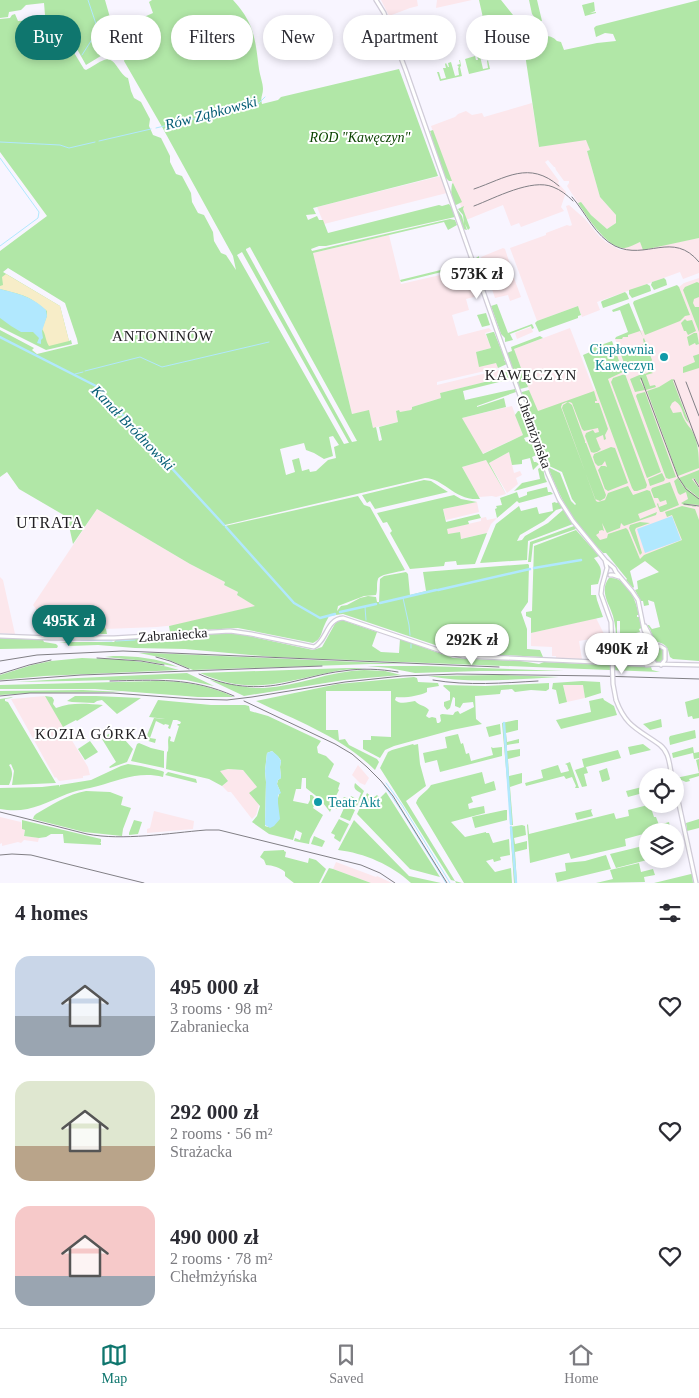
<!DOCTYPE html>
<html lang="en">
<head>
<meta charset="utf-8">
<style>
  body { margin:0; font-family:"Times New Roman",serif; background:#f2f2f3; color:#2b2b33; height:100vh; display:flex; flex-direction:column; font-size:19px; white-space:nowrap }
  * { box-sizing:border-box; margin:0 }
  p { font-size:16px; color:#7c7c81 }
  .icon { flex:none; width:28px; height:28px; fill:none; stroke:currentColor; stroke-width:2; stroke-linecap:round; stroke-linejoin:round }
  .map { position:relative; height:883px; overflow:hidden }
  .sheet { display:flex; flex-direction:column; background:#fff; flex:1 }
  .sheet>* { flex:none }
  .top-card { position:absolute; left:15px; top:15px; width:670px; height:45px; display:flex; gap:10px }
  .buttons { position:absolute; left:639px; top:768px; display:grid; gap:10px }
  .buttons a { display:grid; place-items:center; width:45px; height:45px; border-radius:50%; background:#fff; box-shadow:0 2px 8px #0003; font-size:25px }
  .price { position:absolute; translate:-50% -42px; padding:0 11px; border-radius:18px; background:#fff; color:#222; font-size:16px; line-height:32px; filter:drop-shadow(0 1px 2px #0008) }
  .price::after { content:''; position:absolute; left:50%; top:30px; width:15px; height:11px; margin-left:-8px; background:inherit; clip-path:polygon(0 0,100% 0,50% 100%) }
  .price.current { background:#0f766e; color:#fff }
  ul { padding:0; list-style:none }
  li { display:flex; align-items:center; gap:15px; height:125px; padding:0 15px }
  li span { display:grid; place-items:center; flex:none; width:140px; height:100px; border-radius:15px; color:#555 }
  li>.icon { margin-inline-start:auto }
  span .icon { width:60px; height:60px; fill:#fffc; stroke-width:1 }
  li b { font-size:21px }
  h2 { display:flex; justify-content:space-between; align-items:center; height:60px; padding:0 15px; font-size:21px }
  .pill { padding:0 18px; border-radius:22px; background:#fff; box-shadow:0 2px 8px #0003; font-size:18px; line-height:45px }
  .pill.current { background:#0f766e; color:#fff }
  .tabs { display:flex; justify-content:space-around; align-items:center; height:70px; border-top:1px solid #e1e1e2; background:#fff; font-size:14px; color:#7c7c81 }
  .tabs a { display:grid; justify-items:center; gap:2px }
  .tabs .current { color:#0f766e }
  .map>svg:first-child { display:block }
  .industrial { fill:#fce7ec }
  .green { fill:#b1e7a7; fill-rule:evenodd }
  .sand { fill:#f7edc8 }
  .water { fill:#b1e8fe }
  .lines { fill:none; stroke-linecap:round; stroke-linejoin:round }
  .stream { stroke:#b1e8fe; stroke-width:1 }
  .canal { stroke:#b1e8fe; stroke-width:2.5 }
  .secondary-casing { stroke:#d0ccd8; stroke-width:5.5 }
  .secondary { stroke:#fff; stroke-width:3 }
  .rail { stroke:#817f85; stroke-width:1 }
  .secondary-bridge-casing { stroke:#d0ccd8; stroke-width:5.5; stroke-linecap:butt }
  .secondary-bridge { stroke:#fff; stroke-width:3 }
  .culture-dot { fill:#0f9aa8; stroke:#fff; stroke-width:2 }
  .labels { text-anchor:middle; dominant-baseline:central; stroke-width:4; stroke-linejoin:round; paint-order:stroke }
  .park-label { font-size:14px; font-style:italic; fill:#0b4300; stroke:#fff }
  .culture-label { font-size:14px; fill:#0d838f; stroke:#fff; text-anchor:end }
  .street-label { font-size:14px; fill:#222024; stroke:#fff }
  .water-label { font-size:15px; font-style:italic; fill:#035c74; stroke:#fff }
  .neighbourhood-label { font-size:15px; letter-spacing:1px; fill:#222024; stroke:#fff }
  .quarter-label { font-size:16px; letter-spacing:1px; fill:#222024; stroke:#fff }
</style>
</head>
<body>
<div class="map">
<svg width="699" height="883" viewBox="0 0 699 883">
  <rect width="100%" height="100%" fill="#f8f5ff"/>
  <!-- industrial -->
  <path class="industrial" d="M381 0H417L418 6 410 8 389 16Z
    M437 0H472L436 8Z
    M532 103 539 147 586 139 590 150 587 151 600 197 616 215V223L607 229 591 215 581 202 578 203 567 186 569 183V181H564L556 170 555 167H554L548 160 545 162 559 181 558 183 566 192 561 207 564 211 521 227 519 223 511 226 503 205 466 220 431 126 455 117 458 114 466 111 472 115 482 113 484 117Z
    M441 176 447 193 324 224 317 207Z
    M569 205 585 219 599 236 606 242 620 250H624V248L640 242 643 249 699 238V273L683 279 680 272 647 284 597 302 600 310 582 317 578 306 537 321 510 248 546 235V233L567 225 570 226 572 225 566 206Z
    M389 235 401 284 449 273V278L452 277 454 286 469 283 470 286 474 285 478 296 466 299 469 310 452 315 458 336 489 328 492 331 485 333 491 348 476 352 496 363 498 368 437 382V385L499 370 502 378 440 393 441 398 412 407V409L411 410 400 413 399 410 396 411 398 422 373 428 369 411 352 414 313 253Z
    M503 248 505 249 512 270H511L521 297 510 301 508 295 495 298 481 257Z
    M699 278V585L674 584 645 561 630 571 606 553 587 530 542 410 537 412 514 349 570 328 594 390H596L617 356 613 346 617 344 615 339 640 330 641 331 643 330 689 313 679 287 684 283Z
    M531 327 533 332 517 339 515 333Z
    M512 406 523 435 482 454 462 418Z
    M509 452 514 473 520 471 522 475 516 478 518 484 507 493 489 463Z
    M486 460 506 494 496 497 492 496 479 497 462 467Z
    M477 502 479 512 446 520 443 509Z
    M97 509 190 564 225 582 224 585 238 592 237 595 256 606 176 625 157 627 105 629 104 615 39 613 33 605Z
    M486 517 487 520 497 518 491 524 487 533 460 539V532L448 535 446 529 481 521V518Z
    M0 577 3 580 15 634 0 633Z
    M596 618 605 636 606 657 594 659 590 639 579 641 582 659 556 658V656H552V647L531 646V633Z
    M566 684H583L585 698 567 702 563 685Z
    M45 696 88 767 90 775 83 776V778L59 781 56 777 55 778 11 699Z
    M358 765 369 778 365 785 360 783 352 775Z
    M228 769 243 770 257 787 250 793 259 805 256 815 252 819 231 792H228L222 786 228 781 219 771Z
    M154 811 194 821 193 829 147 833V829L150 828Z
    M0 817 21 822 22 829 25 830 24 836 39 838 38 842 24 840 21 843 18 842 2 846V843L0 844Z
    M336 862 376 877 377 876 392 883H371L333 869Z"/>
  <!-- green -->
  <path class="green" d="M0 0H105L113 28 106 30 107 33 104 35 109 51 86 65 68 33 62 28 64 27 56 15H45L44 3 26 5 21 10 9 12 8 17 0 18Z
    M152 0H233C255 24 255 39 259 69 260 76 263 83 263 89 263 95 260 97 262 104L278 100 281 97 399 69 438 176 313 208 316 214 306 215 308 220 317 216 319 220H323L328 233 439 205 442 206 449 204 452 208 455 217 326 246H319L311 249 312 251 450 219 455 220 457 225 448 230 444 222 313 253 352 414 369 410 373 428 376 427 379 441 382 440 379 427 398 422 396 411 399 410 400 412 411 410 412 409V407L441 398 440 393 501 378 500 373 508 371 511 379 463 391 465 400 515 389 516 392 477 406V407L504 398 506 407 462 418 483 454 523 435 515 415 518 411H524L533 435 524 438 526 442 534 439 539 454 532 457 534 462H536L539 464 533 470 530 458 522 460V464L512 465 509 452 489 463 506 494 486 460 462 467 480 499C454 501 444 478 425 478L225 525V526L358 496 364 505 370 507 405 570C399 572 380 574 378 579 376 584 378 590 376 595L364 596 338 606 337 611 341 606 347 605 360 598 368 596 376 597 377 602H379L380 579 384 576 406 572 408 574 410 595 426 591 423 572 528 564 529 565 528 602 521 612 527 629V649L540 650 543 657 459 653 343 614 329 616C328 619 326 621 325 624 321 632 322 639 313 643L238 628 170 632 169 626 255 606 237 595 238 592 224 585 225 582 190 564 97 509 73 544 67 517 19 489 7 472 0 477V330L34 348 32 350 37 354 78 344 77 339 65 303 8 268 3 272 60 306 69 341 71 340 72 344 46 350 0 327V251L47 216 0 152V19L10 18 12 15 15 14 18 21 36 20 43 22 62 33 84 69 86 70C92 67 98 62 104 60 115 55 119 75 128 78L131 91 134 98 141 102 150 119 149 126 153 135 161 138 170 156V162L176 174 182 176 191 193 192 202 198 213 204 215 213 232 214 241 221 253 226 255 236 270 233 256 161 125 124 61 135 21 153 13 149 2ZM250 247 357 441 352 442 246 250V249ZM242 252 349 443H348L344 444 237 255ZM333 436 339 445 334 447 336 458 328 460 316 471 310 472 309 469 302 471 299 458 292 460 295 472 286 475 280 449 304 443 306 450 314 453 324 459 333 456 329 437Z
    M479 0H501L513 15 515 32 492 39 512 34H527L529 37C539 38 549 32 557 41L561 42 564 50 597 43 616 41 613 34 605 33 596 37 594 28 596 26 699 0V238L643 250 640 242C635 244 630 247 625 248 608 250 586 215 578 203L581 202 591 215 607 229 616 223V215L600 197 587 151 590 150 586 140 539 147 523 41 490 49Z
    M529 0H537L542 21 538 22 532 14Z
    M594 2 595 11 590 13 596 12V13L585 16 582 5Z
    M406 26 416 51 407 54 403 46 401 45 395 32Z
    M487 53 490 59 487 60 486 58 489 57 488 54 480 56 483 69 488 68 487 61 488 60 490 69 469 74 465 59 475 56 476 60H478L477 55Z
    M459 60H460L461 66 460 67 462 76 440 81 437 72H439L441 79 446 78 443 68H446L445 64 446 63 448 67H449L448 63 451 62 455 76 459 75 458 68 459 67 457 65 460 64Z
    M433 130 452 181H449L444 176 429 135 431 134 433 139 430 131Z
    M453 183 462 202 456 205V206C450 198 451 191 452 184Z
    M464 206 463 209 470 228 468 230 465 224 467 230 463 229 457 211V209L462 216 464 224 463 215 458 209Z
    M479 256V259L481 258 491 288 486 290 484 289C483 285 483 282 482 278 481 271 475 267 475 259L477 262 478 259 476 258Z
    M470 262H471L473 268 463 274H459L457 269H454L401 282 400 280 457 266 460 264Z
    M664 278 666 280 667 285 654 290 651 285 652 282Z
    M697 282 699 283V297L694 299 693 303 695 307H699V332L683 290 685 287Z
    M647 284 650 286 651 291 632 298 629 294V290Z
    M677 285 679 287 690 315 685 316 680 321 645 335 633 303 634 301Z
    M625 292 627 294 629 299 603 308 601 302 602 301Z
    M629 303 643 337 640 331 628 335V337H623L622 339H615L616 337 628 332 620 310 613 312 612 310Z
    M497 304 508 333 532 324 534 328 532 329 531 326 510 334 513 340 505 342V338L501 334 491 306Z
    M578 306 581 315 578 316V318L539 332 535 323 537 321Z
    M486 313 490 325 482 327 477 315Z
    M685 319 687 321 692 320 696 331 688 335 686 331H684L681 323Z
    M493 332H494L505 359 504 360 507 364 498 368 496 363 479 367 476 352 491 348 486 334Z
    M694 333H697L699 344 696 345 695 343 689 346 687 337Z
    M540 336 543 338 514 349 528 387 520 389 507 353 512 351 511 347Z
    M644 338 652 360 651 362 650 363 649 361 640 364 638 360 640 366 636 367 634 364 624 363 617 343H620L619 346 622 354 626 351V352L634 349V348L644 344 643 339Z
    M612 341 623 372 608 379 647 485 646 488 637 491H634L632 488 583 355 590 352V349Z
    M699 354V368L683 373V367L695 362 693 356Z
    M653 370 654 371 651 372 653 373 646 375 650 386 655 385 656 387 646 390 641 379 640 380 645 390 635 392 630 379 644 373 645 374Z
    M625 374 661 472 647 478 611 382 613 378Z
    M672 379 674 380 673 381 689 423C682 418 684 406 675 401L672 403 670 407 673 413 681 412C684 420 686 423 691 429 698 440 699 455 699 468L678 476 647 391 659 387Z
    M529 390 538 411 594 391 597 401H595V403H599L608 429 605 435 606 439 604 440 603 435 596 438 600 448 601 449C599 451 595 454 591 452L585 436 586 433 593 430 595 433 599 432 598 428 584 431 582 429 572 403C569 401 566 402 562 404L561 407 596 501 598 502 605 500 608 493 628 486 633 495 647 490 650 491 656 507 638 514 640 519 657 512 656 515 624 526 621 523 620 528 607 533 602 523 604 531 602 530 599 531V533L596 535 600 540 607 538 608 534 626 528 628 530 640 559 644 555 682 540 672 515 667 517 665 512 682 506 695 509 699 520V661L673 659 670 657C667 644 666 645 655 641H654L650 629 647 625H649L652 629 660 627 654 602 648 600 649 605 644 606 643 601H641L635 590 638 589 637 581 659 572 645 561 630 571 634 587 633 588 626 580 627 579 606 553H603C600 549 596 546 592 542 572 521 558 494 548 467L560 473 571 501 575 505 576 504 572 499 562 472 547 465 522 393V392Z
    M645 392 676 477 669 479 666 478 636 396 637 394Z
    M568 402 572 405 585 441V443H586L606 495 605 498 600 501 595 499 562 408 563 405Z
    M611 447 615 448 628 483 608 491 605 489 598 470 601 466H605L607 467 605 461 602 465 598 466 595 463 593 457 594 454Z
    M541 467 543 469 545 478 547 482 514 491 522 483 540 479 538 469Z
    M699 470V485L694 478 692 479 699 488V498L684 486 679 478Z
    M662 473 665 479 664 481 650 486 648 479Z
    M678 478 683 486 699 499V505L684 504 699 507 684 505 681 503 688 499 686 492 680 495 678 493 674 481Z
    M424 480 431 481 448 492 375 509 370 501 367 503 362 495Z
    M670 482 679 505 662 512H660L657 504 658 503 659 507 667 504 666 500 660 502 658 498H654L651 490 652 488Z
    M547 487 548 492H551L553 494 519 503 517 501 497 518 495 509 497 508 496 506 502 505 500 498 517 492 519 498 527 495V492Z
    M454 495 461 499 477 502 443 509 446 522 479 514 481 518 468 521 469 524 447 529 448 534 460 532 461 539 487 533 475 564 457 565 456 561 445 562 444 566 410 569 390 533 392 531 387 522 383 523 377 513Z
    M555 502 556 503 559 502 563 508 556 510 544 521 520 535 517 541 522 540 525 536 548 523 564 509 573 524 528 541 527 560 480 563 496 524 519 506 521 511 537 507 539 514 553 511 552 503Z
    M640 522 650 523 636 528 635 530 642 553 640 555 629 528 630 525Z
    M574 526 576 529 533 544 531 562H528L530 542Z
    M576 530 599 556 594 558C603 569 602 571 598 584L591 585V595H596L597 600 603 617 531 633V618L526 616V612L532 611 534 546Z
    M609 578C627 576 636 600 639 615H637V617H640L642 628 639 629 640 632 636 633 634 637 636 649 632 650V644L630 643 620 644V621H617V652H616C617 640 616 627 613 616 609 603 599 591 609 578Z
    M36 609 39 613H47L48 619 54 621V634H41Z
    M62 614 104 615 105 628 106 629 107 634H85C84 617 76 621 62 620Z
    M342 620 377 632 372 646 381 652 399 653 400 639 453 658 521 661 539 664 544 662 651 667 652 670 660 672 274 657 185 649 135 648 98 645 69 646 68 643 59 642H114L116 640 230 633 244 635 313 650 322 647 336 622Z
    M60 624 77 625 79 628 80 633 59 634V626Z
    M0 638 43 640 44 642 56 644 58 646 57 648 0 649Z
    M657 647 661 648 663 650 664 659 660 663 656 662 653 659 654 649Z
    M139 653H152L405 664H370L193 670 164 658Z
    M113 656C135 656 158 658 178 667L146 661 105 657Z
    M82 658C114 659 147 660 179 670L44 676 0 680V675L32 665 51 661Z
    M367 666H427L564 671H480L415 673 389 668Z
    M346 668H367C356 669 344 669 332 672 280 682 252 696 200 673Z
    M364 670 385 671 401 675 344 680 244 696 210 680C227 683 245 689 264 688 298 686 330 671 364 670Z
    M187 673 214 686 186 680 168 679 16 682 78 678Z
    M501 675 559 677C515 679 471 684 428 676Z
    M414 677 417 678 418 682 438 683 439 686 427 688V692C419 696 406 698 396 697L395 700C400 705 409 702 415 701 419 706 425 705 429 710L426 716 429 718 432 717 436 718 437 723H439L441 721 440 715 442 714 453 715 455 712 458 711 460 714 474 707 473 702 463 703 460 708 455 706V698L453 697 450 708 447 710 444 706V702L450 700V692L443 686 444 685 485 686 549 683V689L546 691 531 690 515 692 512 689 501 690 500 694 475 696 476 719 482 724 452 730 394 746 385 750 380 758 363 749V740H371V736L391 737V691H326V730H338L339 740 345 739 349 745 377 759 379 762 375 770C342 737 297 721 256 701L338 684Z
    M156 681C183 681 209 685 234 697H198L95 689H0V685Z
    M582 681 600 682 601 693 585 698 583 685H563L567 702 559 704 556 690 552 689 553 683Z
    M83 690 123 692 29 693 0 695V691Z
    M45 696 52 697 54 700 53 704 56 708C72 702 87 704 103 705L77 721 76 720 63 727Z
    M75 696H96L141 698 117 714 102 700 97 701 94 703 72 702 67 701Z
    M13 697 11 698 5 699V701L8 702 56 783 12 785 14 771 11 764 9 765C14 772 12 778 9 785H0V699Z
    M603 698 604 700 614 706 617 715 561 729 556 720 591 712 589 701Z
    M699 698V718L693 719 692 716 688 717 685 702Z
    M158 700 211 705H245L249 706 250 711 268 716 321 741 317 747 318 753 326 756 334 764 328 777 340 783 338 789 339 790 334 800 355 810 350 821 340 817 344 808 339 805 337 809 332 807 330 812 320 799 306 788V778H302L301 789H296L293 801 308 804 310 800V795H312L317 800 313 808 323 815 310 839 309 844 294 841 295 838 300 840 302 833 296 830 293 840 269 834 252 822 257 816 260 806 249 793 257 787 243 770 228 769 220 771 228 781 222 786 209 779 166 769 167 752 168 751C169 745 167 742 169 736L171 737 170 741 174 742 179 726 177 725 178 724H180L181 722 177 720H173L170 729 168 728 169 725 165 724 164 725 156 721 150 738 156 739 155 743 145 740 154 718 165 719 149 717ZM272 751C275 755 279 756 281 761L280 767 281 778 278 780 277 784 280 791 278 798V812L268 827 265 826 266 782 265 771 267 753Z
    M661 719 662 727 650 730 643 724Z
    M516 720H518V730L506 733 507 742 519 739V743L507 745V751L520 749V756L508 759 509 776 522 773V783L510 787 513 825H511L502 723Z
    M500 724 501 734 489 737 486 727Z
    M115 729 133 749 127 762 110 768 109 767 116 762 102 739Z
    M695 730 696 738 670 745 669 738 670 736Z
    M458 734 461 744 463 743 466 754 469 753 471 761 493 755 491 747 493 748 502 747V756L440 772 437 760 425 763 423 753 447 748 445 737Z
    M90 741 98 752 85 760 78 749Z
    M139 743 151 748 164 751V768L131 761 137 744Z
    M413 744 414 745 418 744 420 764 426 786 406 801 455 881 462 883H456L455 881 451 880 380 768 388 752 392 750Z
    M643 744 651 750 630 755 628 747Z
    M693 747 694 753 699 752V758L694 759 693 753 673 758 672 753Z
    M618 750 621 758 586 767 588 773 584 774 587 786 582 787 575 770 584 767 582 759Z
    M699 759V776L689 779 690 781 686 782 679 779 677 782 676 778 699 773 696 760Z
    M570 762 579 788H575L576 786 572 777 566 779 564 776 526 786 525 783 543 778 541 770 558 765 561 773 569 771 567 765 565 764Z
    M128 764 141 766 162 771 164 772 163 777C139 771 120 780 98 786 87 789 77 790 67 794 43 804 27 814 0 809V788L42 787 59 785 60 787V785L91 780 121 766Z
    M607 768 610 779 609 780 602 782 599 771Z
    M168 772 196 779 197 783 165 775Z
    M482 772 485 784 494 781 496 790 471 797 473 802 468 804 469 809 484 806 485 813 451 822 465 837 486 832V833H489L493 843 509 839 510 855 500 857 501 860 494 862 493 859 486 861 495 872 511 868 512 883H464L416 803C418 795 427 792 431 785Z
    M355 783 364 791 356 808 340 802 344 797 349 799 351 796 358 800 361 793C356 790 353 789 355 783Z
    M642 787 643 793 628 797 626 791Z
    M86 791 110 792 123 797 121 805 131 808 123 829 122 836 84 832 33 819 34 816 36 814C52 805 68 794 86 791Z
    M386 792 440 877 410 869 357 814 367 793 373 798 377 795 380 798Z
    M652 804H662L660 805V809L652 811 654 817H656L659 825 669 822 670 827 655 831H648L647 833 625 839 626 846 571 859 569 853 530 863 527 825 528 824 529 834 614 813 616 819 629 816 628 810Z
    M592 809 591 811 593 816 577 820 575 813Z
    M505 810H507V820L475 828 472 817Z
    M339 819 349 824 340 842 334 838 335 835 331 833Z
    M699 819V828L687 831 686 823Z
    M22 820 101 839V842L100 843H101V845L64 843 63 834H51L46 837 39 838 24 836 25 830 22 829Z
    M134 820 142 822 138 834 129 835V833Z
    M354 820 409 876 441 883H411C392 865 364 853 338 850Z
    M522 825 525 826 526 835 514 838 515 844 527 841V849L515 852 517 883H514L510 827Z
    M314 836 325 841 322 847 311 844Z
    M647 845 648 859H651L616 868 610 854Z
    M284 850V851L286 852 285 857 308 863 309 858 316 860 326 869 319 883H294L285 876V872C281 868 272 865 266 865L264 860 260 857 264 851Z
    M606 855 611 869 557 882 555 873 566 871 565 863 585 861Z
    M639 863 641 872 653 869 655 875 644 877 645 882 596 883 613 879 610 870Z
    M329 868 333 869 371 883H321Z
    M691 874H692L693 883H654Z"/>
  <!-- sand -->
  <path class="sand" d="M6 274 60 306 69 341 49 346C45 340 46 334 42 329L47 316V311C28 295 23 295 0 289V286L3 285 2 277Z"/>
  <!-- water -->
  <path class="water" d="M0 289C19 294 31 296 46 310L47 316 42 331 43 338 41 340V344L37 343 39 338 33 332H21L11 326 0 318Z
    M672 516 681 540 645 553 637 529Z
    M272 751 278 756 281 761 280 767 281 778 278 780 277 784 281 793 278 795V803L280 819 274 826 270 828 265 825 266 782 265 771 267 753Z"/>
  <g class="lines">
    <!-- stream -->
    <path class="stream" d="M82 55 98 30 88 0
      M156 128 259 103 265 97
      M99 141 151 129
      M0 142 60 145 69 148 95 142
      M0 158 39 212 38 218 0 246
      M85 371 140 357 162 367 269 342
      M75 374 83 372
      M403 598 409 625 410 635
      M365 607 366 620
      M81 640 112 641
      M116 641 135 640
      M411 644V648
      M386 783 402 805 450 883
      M384 785 401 810 446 883"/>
    <!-- canal -->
    <path class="canal" d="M0 337 96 386 224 525
      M226 527 294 603 320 618 335 614
      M534 568 581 560
      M438 590 530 569
      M380 603 436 590
      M340 612 376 604
      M504 723 511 824
      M511 827 516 883"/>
    <!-- secondary casing -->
    <g class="secondary-casing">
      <path id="secondary" d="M376 0 384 13 406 71 496 328 548 474 559 499 573 521 605 560 614 568 616 572 632 591 638 600 644 630 653 647 652 659 655 664
        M605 560 607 568 602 586 601 594 611 622 612 654
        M610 575H613L619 577
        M645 626 654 643 657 646
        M0 636 51 638H114L230 631 251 634 314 647C327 641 326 619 343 618L441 651 463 656 640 664H648L652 659
        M653 648 660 646 665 649V660L661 665
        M646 665 655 664 699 665
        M616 700C626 727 638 729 660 745 670 753 669 765 672 776
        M675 786 696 883"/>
    </g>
    <!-- secondary -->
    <use href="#secondary" class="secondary"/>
    <!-- rail -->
    <path class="rail" d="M474 189C506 178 529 160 559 186
      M572 197C586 213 595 236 615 246 646 261 673 230 699 262
      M474 206C495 198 532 178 553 187 561 190 567 195 573 201
      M641 378 678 477 686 489 699 499
      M674 380 699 447
      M686 382 699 416
      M694 479 699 487
      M684 504 699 506
      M156 657 170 661 189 669
      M97 658 141 661 164 665
      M0 661 37 655 123 651 499 667
      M0 674 29 665 51 660
      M199 674C227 687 257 690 287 683 306 679 324 673 343 671 362 668 380 669 398 672
      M433 680C468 686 503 683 538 681
      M0 681 81 675 322 666
      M110 681C156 680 191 677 234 696
      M0 696 30 693H113L193 699 227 700 252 697 345 682 402 676 457 674 600 676 699 679
      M244 701 335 744 352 754 367 767 381 781 393 796 447 883
      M0 812 87 834C123 841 169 833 206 830H219L361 865 380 873 395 883
      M0 855 12 854 31 855 144 883"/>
    <!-- secondary-bridge casing -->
    <g class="secondary-bridge-casing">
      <path id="secondary-bridge" d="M612 654 613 684 616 700"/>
    </g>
    <!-- secondary-bridge -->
    <use href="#secondary-bridge" class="secondary-bridge"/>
  </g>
  <!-- markers -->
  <g class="culture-dot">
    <circle cx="664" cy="357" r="5"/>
    <circle cx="318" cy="802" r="5"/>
  </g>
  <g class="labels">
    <!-- park labels -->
    <g class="park-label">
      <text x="360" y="137">ROD "Kawęczyn"</text>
    </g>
    <!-- culture labels -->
    <g class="culture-label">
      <text x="654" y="349">Ciepłownia<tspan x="654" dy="16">Kawęczyn</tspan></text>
      <text x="328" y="802" text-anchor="start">Teatr Akt</text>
    </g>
    <!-- street labels -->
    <g class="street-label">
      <text transform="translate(534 432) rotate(70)">Chełmżyńska</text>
      <text transform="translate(173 635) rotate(-4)">Zabraniecka</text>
    </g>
    <!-- water labels -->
    <g class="water-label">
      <text transform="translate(211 113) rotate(-15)">Rów Ząbkowski</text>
      <text transform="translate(133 428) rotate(46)">Kanał Bródnowski</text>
    </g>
    <!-- neighbourhood labels -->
    <g class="neighbourhood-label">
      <text x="163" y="336">ANTONINÓW</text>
      <text x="531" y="375">KAWĘCZYN</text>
      <text x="92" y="734">KOZIA GÓRKA</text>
    </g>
    <!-- quarter labels -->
    <g class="quarter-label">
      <text x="50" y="522">UTRATA</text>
    </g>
  </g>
</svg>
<div class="buttons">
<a><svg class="icon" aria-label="locate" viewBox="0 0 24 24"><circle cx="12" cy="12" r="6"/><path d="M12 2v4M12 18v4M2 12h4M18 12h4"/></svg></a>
<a><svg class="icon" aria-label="layers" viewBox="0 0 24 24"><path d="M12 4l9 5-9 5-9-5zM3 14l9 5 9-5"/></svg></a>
</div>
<b class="price" style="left:477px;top:300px">573K zł</b>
<b class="price current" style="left:69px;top:647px">495K zł</b>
<b class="price" style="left:472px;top:666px">292K zł</b>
<b class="price" style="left:622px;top:675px">490K zł</b>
<div class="top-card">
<a class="pill current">Buy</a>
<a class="pill">Rent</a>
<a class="pill">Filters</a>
<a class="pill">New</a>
<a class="pill">Apartment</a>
<a class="pill">House</a>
</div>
</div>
<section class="sheet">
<h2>4 homes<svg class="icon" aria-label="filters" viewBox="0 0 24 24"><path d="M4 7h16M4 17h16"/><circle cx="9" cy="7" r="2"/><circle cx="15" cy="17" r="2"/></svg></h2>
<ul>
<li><span style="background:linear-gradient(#c9d6e8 60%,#9aa5b1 0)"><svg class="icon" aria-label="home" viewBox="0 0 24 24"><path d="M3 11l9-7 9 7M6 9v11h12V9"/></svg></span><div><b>495 000 zł</b><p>3 rooms · 98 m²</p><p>Zabraniecka</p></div><svg class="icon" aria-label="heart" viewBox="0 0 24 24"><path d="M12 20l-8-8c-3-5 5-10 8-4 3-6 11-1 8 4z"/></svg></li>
<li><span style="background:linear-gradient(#dfe7d0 65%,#b9a48a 0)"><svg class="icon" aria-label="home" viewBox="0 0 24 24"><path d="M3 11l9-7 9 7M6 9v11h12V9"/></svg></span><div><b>292 000 zł</b><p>2 rooms · 56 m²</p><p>Strażacka</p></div><svg class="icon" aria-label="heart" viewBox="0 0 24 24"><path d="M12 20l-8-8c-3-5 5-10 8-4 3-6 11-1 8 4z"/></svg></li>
<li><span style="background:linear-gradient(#f6c9c9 70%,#9aa5b1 0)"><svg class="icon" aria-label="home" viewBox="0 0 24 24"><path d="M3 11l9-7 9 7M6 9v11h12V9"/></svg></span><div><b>490 000 zł</b><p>2 rooms · 78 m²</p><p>Chełmżyńska</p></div><svg class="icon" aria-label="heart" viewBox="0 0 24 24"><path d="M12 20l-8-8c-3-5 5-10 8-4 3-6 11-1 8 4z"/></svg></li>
</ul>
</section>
<nav class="tabs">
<a class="current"><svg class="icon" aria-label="map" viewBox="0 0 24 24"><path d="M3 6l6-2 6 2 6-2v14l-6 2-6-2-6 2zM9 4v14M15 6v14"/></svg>Map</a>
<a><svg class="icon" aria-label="saved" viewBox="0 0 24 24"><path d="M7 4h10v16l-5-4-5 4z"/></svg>Saved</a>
<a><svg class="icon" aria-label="home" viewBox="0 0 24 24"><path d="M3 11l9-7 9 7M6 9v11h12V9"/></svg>Home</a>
</nav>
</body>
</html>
